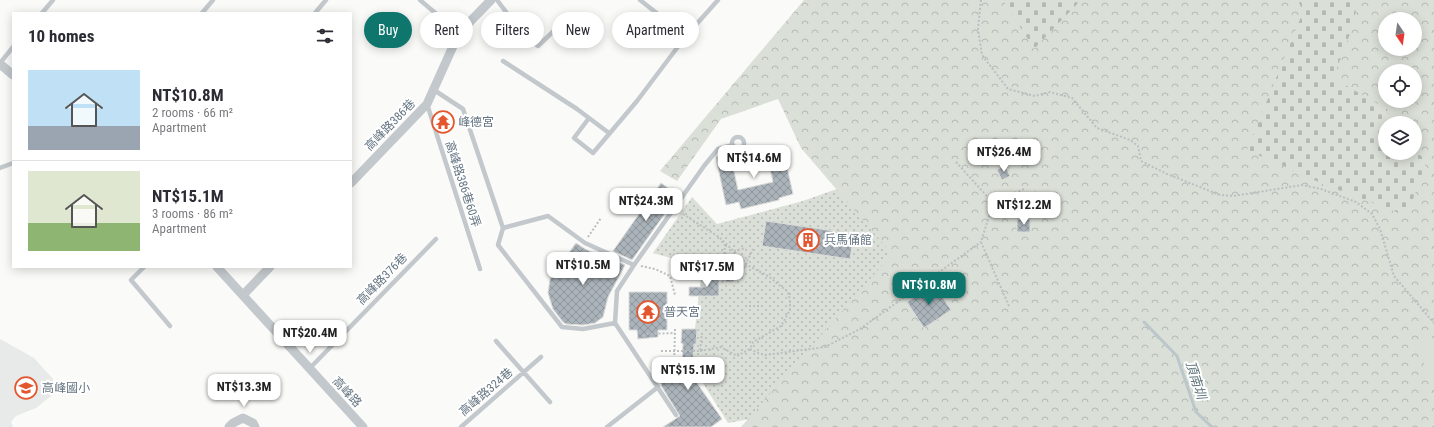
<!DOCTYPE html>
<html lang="en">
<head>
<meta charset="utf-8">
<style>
  body { margin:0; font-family:"Roboto Condensed","Noto Sans TC",sans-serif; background:#f7f7f7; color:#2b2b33; height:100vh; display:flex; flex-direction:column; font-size:15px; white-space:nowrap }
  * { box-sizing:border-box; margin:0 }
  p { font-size:13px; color:#7c7c81 }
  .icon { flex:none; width:22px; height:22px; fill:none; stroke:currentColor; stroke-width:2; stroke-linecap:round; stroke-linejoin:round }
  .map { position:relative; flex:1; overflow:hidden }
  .details { position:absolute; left:12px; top:12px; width:340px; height:256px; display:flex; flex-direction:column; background:#fff; border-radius:0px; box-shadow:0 2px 10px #0003 }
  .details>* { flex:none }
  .hud { position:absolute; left:364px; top:12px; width:380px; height:36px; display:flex; gap:8px }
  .needle { width:26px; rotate:167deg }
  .buttons { position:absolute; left:1378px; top:12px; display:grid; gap:8px }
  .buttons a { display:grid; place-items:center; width:44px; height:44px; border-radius:50%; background:#fff; box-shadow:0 2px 10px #0003; font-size:20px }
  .price { position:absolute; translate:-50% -34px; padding:0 9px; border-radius:8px; background:#fff; color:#222; font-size:13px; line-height:26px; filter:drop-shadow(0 1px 2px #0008) }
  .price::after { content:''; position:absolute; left:50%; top:24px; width:12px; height:9px; margin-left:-6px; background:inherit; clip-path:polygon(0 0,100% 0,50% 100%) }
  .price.current { background:#0f766e; color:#fff }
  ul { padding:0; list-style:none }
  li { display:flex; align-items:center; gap:12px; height:100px; padding:0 16px }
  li+li { border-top:1px solid #e1e1e2 }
  li span { display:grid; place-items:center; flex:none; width:112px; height:80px; border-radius:0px; color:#555 }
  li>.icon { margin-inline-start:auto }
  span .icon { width:48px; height:48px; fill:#fffc; stroke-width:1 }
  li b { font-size:17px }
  h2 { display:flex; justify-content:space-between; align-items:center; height:48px; padding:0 16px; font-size:17px }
  .pill { padding:0 14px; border-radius:18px; background:#fff; box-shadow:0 2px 10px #0003; font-size:14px; line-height:36px }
  .pill.current { background:#0f766e; color:#fff }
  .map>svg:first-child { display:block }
  .built { fill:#e8e9e9 }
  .grass { fill:url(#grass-dots) }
  .forest { fill:url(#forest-crowns); fill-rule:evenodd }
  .cemetery { fill:url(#cemetery-stones) }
  .garden { fill:#dadfd7 }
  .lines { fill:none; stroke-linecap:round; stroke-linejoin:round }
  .stream { stroke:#bbc7cb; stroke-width:3 }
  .building { fill:url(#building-cross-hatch); stroke:#dcdcda; fill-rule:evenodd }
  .path { stroke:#bbbfc2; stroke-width:2; stroke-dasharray:2 2; stroke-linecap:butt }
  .service { stroke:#c3c8cc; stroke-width:4.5 }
  .minor { stroke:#c3c8cc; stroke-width:9 }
  .labels { text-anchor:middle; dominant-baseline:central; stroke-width:4; stroke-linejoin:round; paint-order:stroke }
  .poi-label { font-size:12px; fill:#657683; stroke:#fff; text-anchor:start }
  .street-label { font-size:12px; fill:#657683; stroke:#fff }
  .water-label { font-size:13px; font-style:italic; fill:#60757c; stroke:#fff }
</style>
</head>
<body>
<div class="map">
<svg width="1434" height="427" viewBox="0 0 1434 427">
  <defs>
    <pattern id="grass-dots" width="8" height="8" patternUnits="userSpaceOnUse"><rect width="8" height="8" fill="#dadfd7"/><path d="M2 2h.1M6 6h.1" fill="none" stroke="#b4b9b4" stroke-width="1.8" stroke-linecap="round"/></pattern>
    <pattern id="forest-crowns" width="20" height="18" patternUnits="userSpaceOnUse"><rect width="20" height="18" fill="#dadfd7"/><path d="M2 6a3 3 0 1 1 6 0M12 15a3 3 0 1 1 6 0" fill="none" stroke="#b4b9b4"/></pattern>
    <pattern id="cemetery-stones" width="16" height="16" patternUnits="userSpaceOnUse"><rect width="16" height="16" fill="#dadfd7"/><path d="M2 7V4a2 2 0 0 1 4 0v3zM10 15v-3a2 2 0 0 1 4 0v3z" fill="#b4b9b4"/></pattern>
    <pattern id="building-cross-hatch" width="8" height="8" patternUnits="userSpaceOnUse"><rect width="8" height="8" fill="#aab3b9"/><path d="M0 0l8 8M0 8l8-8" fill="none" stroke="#8e969c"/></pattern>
  </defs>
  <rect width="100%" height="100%" fill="#fafaf8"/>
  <!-- built -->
  <path class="built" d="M0 339 34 358 53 379 51 396 36 408 16 416 11 422 13 427H0Z"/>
  <!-- grass -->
  <path class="grass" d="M997 132 988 375 728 423 691 364 702 267 653 253 692 197 717 224 803 201Z"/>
  <!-- forest -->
  <path class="forest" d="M804 0H1434V427H741L892 254 801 148 778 99 721 119 677 181 660 171ZM1385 19H1415V49H1385ZM1385 71H1415V101H1385ZM1385 123H1415V153H1385Z"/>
  <!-- cemetery -->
  <path class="cemetery" d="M1003 0H1081L1034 49Z
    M1298 0H1356L1355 21 1333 78 1387 109 1390 123H1385V153H1415V152L1427 160 1407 216 1323 184 1247 150 1303 12Z"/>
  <!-- garden -->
  <path class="garden" d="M1434 337V378L1415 350Z"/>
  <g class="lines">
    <!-- stream -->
    <path class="stream" d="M1144 322 1177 356 1196 412 1212 427"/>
  </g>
  <!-- building -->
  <path class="building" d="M769 151 771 157 784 154 793 194 779 198V200L741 209 739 202 726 205 716 158 717 156 736 152 737 158ZM768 159 773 182 738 190 733 167Z
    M1005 165 1010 176 1002 180 997 170Z
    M661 183 678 195 632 260 613 251Z
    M1017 219H1030V232H1017Z
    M766 221 854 234 850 259 762 246Z
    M576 243 585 249 607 260 609 258 625 265 608 297 603 317 595 323 583 325 566 324 563 322 553 309 548 293 550 279Z
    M727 271 734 272V282H725Z
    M707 275H719V296H689V287H706Z
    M934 284 951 310 924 328 907 302Z
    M629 292H667V330H658V337L638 339 637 330H629Z
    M682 329H697L696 344H694L692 376 722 419 711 427H663L680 416 662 387 658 373 682 368 683 344 681 343Z"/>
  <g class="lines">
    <!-- path -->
    <path class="path" d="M981 0 978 29 982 55 1008 89 1035 96 1050 92 1072 98 1097 128 1130 140 1138 146 1141 161 1167 174 1220 195 1233 196 1302 185 1321 189 1356 202 1372 214 1380 229 1394 276 1434 323
      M744 141 748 155
      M956 162 993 203 981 242 1009 306
      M993 203 1024 189
      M683 214 719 237 749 266 768 276 788 292 790 300V310L781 326 753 342 750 349 758 353 765 355 825 347 860 329 981 242
      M588 237 601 218
      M734 251 746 248
      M641 266 655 269 670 276 675 295
      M742 272 753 249
      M723 282 725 242
      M745 306H759
      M675 329 674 368 681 382
      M643 336 647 334 675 333
      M661 351H700L702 333
      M700 351 721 347 737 356 750 349
      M671 376 677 375"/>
    <!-- service -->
    <path class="service" d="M420 0 459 33
      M497 0 524 36 538 46 561 24
      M640 0 686 36
      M42 13 53 0
      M202 13 213 0
      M315 13 326 0
      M503 61 577 109 609 133
      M0 63 13 47
      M434 90 463 109 503 228 548 216 585 243 634 265
      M427 104 480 269
      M589 118 574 138 593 153 637 101 686 36 718 0
      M732 143a6 6 0 1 1 12 0a6 6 0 1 1-12 0Z
      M0 168 13 163
      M503 228 498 245 562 327 583 329 615 323
      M144 267 131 280 170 326
      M496 341 550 402
      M309 369 436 239
      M676 415 615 323 617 291 634 265 704 166 718 149 733 145
      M461 427 541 357
      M607 427 658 387"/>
    <!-- minor -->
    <path class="minor" d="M0 64 13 75
      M351 183 427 104 459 33 491 0
      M217 267 363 427
      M243 295 270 267
      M229 427 233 423 243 418 253 423 255 427"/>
  </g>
  <!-- icons -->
  <defs>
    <g id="temple-ring" transform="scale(1.15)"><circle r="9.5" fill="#fff" stroke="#e4572e" stroke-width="1.5"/><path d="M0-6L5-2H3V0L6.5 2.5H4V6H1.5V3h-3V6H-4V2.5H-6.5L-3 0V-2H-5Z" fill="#e4572e"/></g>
    <g id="building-ring" transform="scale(1.15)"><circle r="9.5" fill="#fff" stroke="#e4572e" stroke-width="1.5"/><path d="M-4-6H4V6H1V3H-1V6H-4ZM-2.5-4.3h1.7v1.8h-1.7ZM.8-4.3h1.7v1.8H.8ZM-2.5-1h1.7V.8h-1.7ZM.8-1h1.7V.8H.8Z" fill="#e4572e"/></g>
    <g id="school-ring" transform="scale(1.15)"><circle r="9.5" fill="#fff" stroke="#e4572e" stroke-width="1.5"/><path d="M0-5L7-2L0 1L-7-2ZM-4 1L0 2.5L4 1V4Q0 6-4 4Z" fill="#e4572e"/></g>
  </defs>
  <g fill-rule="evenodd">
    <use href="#temple-ring" x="443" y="122"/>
    <use href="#building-ring" x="808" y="240"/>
    <use href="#temple-ring" x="648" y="312"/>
    <use href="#school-ring" x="26" y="388"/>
  </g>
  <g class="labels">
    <!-- poi labels -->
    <g class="poi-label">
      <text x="458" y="122">峰德宮</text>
      <text x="824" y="240">兵馬俑館</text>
      <text x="664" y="312">普天宮</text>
      <text x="42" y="388">高峰國小</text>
    </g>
    <!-- street labels -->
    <g class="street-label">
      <text transform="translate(390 125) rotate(-46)">高峰路386巷</text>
      <text transform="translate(463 184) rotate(72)">高峰路386巷60弄</text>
      <text transform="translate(382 279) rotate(-46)">高峰路376巷</text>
      <text transform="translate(347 392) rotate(47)">高峰路</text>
      <text transform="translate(486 392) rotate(-41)">高峰路324巷</text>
    </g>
    <!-- water labels -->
    <g class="water-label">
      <text transform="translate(1196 380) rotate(72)">頂南圳</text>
    </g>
  </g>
</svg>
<div class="buttons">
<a><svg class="needle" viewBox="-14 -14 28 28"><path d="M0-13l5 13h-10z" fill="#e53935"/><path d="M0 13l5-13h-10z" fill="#7c7c81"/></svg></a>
<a><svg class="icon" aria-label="locate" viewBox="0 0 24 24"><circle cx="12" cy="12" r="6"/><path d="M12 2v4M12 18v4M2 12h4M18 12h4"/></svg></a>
<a><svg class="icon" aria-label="layers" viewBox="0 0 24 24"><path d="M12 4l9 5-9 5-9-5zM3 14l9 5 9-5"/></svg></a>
</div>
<b class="price" style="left:1004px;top:173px">NT$26.4M</b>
<b class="price" style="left:754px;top:179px">NT$14.6M</b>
<b class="price" style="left:646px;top:222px">NT$24.3M</b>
<b class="price" style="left:1024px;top:226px">NT$12.2M</b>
<b class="price" style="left:583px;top:286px">NT$10.5M</b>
<b class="price" style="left:707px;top:288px">NT$17.5M</b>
<b class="price current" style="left:929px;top:306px">NT$10.8M</b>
<b class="price" style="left:310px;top:354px">NT$20.4M</b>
<b class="price" style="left:688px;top:391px">NT$15.1M</b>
<b class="price" style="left:244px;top:408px">NT$13.3M</b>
<div class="hud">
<a class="pill current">Buy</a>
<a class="pill">Rent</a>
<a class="pill">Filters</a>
<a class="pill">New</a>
<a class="pill">Apartment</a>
</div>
<section class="details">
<h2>10 homes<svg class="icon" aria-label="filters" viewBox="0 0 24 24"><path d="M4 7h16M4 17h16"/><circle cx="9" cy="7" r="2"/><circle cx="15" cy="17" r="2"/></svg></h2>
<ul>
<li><span style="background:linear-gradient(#bfe0f5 70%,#9aa5b1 0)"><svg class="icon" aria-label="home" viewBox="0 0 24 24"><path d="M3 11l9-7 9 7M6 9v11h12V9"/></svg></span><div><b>NT$10.8M</b><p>2 rooms · 66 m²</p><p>Apartment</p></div></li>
<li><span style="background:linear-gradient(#dfe7d0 65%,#8fb573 0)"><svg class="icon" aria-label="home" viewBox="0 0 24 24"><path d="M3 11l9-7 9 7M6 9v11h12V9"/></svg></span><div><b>NT$15.1M</b><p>3 rooms · 86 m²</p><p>Apartment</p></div></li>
</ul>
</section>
</div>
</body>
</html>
